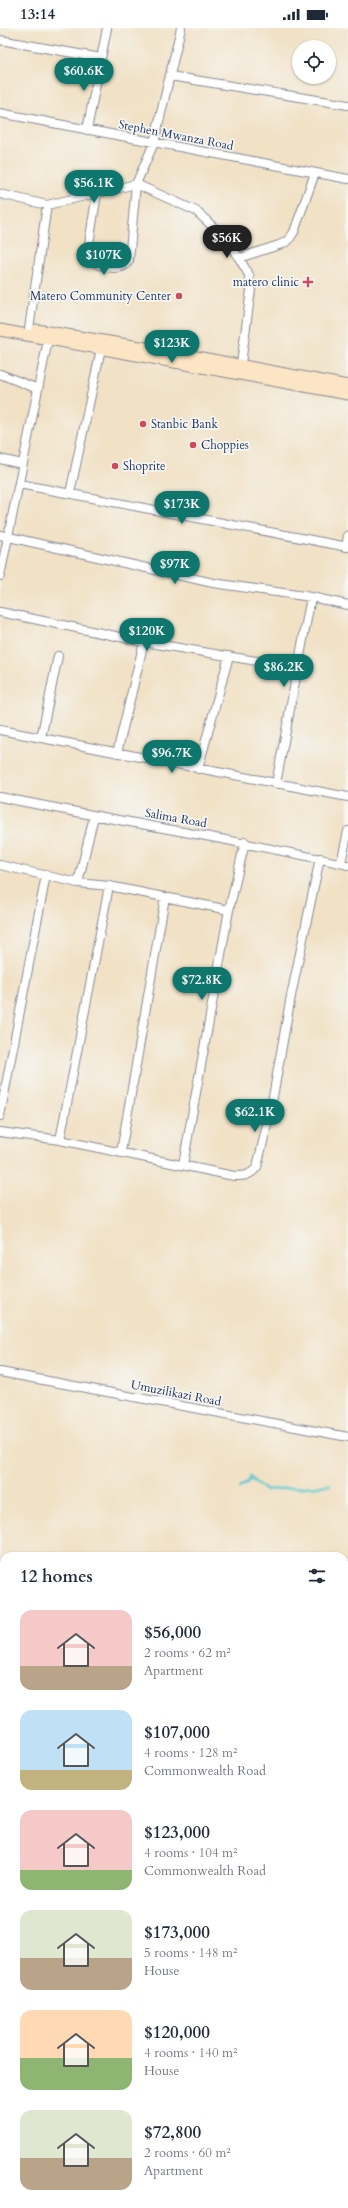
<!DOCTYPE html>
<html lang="en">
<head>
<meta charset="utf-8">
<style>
  body { margin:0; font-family:Cardo,serif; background:#f6f6f7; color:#1f2937; height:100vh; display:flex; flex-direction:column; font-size:15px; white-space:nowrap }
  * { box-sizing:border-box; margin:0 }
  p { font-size:13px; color:#747a83 }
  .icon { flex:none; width:22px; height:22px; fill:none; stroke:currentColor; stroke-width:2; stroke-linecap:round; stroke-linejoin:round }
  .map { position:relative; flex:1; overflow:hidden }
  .side { position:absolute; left:0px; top:1524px; width:348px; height:656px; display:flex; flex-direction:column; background:#fff; border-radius:12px 12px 0 0; box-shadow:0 1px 3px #0004 }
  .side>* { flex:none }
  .fabs { position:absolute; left:292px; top:12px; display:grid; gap:8px }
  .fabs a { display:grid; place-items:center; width:44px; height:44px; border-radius:50%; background:#fff; box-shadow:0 1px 3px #0004; font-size:20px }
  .price { position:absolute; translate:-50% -34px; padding:0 9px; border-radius:14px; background:#0f766e; color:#fff; font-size:13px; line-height:26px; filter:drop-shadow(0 1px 2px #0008) }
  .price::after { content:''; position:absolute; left:50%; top:24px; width:12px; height:9px; margin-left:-6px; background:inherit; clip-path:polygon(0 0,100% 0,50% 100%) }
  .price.active { background:#222; color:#fff }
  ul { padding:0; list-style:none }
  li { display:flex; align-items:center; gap:12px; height:100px; padding:0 20px }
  li span { display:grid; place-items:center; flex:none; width:112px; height:80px; border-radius:12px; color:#555 }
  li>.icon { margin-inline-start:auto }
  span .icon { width:48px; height:48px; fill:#fffc; stroke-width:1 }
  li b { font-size:17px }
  h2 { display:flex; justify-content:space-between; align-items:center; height:48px; padding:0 20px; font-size:17px }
  .status { display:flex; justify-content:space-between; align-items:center; height:28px; padding:0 20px; background:#fff; direction:ltr }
  .status svg { height:11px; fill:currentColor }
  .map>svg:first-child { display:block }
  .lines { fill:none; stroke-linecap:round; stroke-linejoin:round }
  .stream { stroke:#5bc8d0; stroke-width:2.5 }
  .minor-casing { stroke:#868892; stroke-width:10 }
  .secondary-casing { stroke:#868892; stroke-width:13 }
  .minor { stroke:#fff; stroke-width:8 }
  .secondary { stroke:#fce5c4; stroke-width:11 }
  .rail-casing { stroke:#1b2f5e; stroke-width:4 }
  .rail { stroke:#f6f6f2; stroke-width:2.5; stroke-dasharray:8; stroke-linecap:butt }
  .poi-dot { fill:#d1495b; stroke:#f6f6f2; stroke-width:1.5 }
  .labels { text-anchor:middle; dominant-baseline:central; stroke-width:3.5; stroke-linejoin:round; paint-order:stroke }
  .street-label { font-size:12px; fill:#1b2f5e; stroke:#f6f6f2 }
  .poi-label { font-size:12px; fill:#1b2f5e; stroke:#f6f6f2; text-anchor:start }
</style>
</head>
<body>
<div class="status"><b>13:14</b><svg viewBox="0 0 49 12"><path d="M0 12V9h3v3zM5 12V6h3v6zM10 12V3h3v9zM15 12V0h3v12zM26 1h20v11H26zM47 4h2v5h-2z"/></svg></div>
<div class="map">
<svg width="348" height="2180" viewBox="0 0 348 2180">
  <rect width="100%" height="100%" fill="#f6f6f2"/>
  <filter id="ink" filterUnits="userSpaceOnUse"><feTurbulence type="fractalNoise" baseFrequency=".025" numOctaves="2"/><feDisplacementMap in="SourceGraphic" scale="8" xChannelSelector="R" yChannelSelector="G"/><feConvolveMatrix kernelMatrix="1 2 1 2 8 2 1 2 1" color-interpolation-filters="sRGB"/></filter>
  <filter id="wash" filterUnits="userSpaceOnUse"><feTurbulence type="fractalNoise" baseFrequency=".012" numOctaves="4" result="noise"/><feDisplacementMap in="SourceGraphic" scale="16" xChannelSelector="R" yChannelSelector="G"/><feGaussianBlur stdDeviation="0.9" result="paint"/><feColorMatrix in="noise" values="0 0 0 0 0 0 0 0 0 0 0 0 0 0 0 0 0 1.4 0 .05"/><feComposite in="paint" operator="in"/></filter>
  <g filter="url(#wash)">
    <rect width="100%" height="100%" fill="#f1e1c5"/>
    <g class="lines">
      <!-- stream -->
      <path class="stream" d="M250 1448 251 1451 265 1462 330 1457
        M240 1460 251 1451"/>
    </g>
  </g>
  <g filter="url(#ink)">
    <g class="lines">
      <!-- minor casing -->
      <g class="minor-casing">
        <path id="minor" d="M0 12 101 30
          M170 48 348 77
          M0 85 348 151
          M87 102 107 0
          M97 165 88 222 90 232C100 239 121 245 129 233L136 156 196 183 224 209 239 230 249 247 251 262 240 343
          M0 166 47 177 136 156 154 115 181 0
          M239 230 279 217 288 213 294 204 315 145
          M29 301 47 177
          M0 346 38 361
          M0 431 22 436
          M19 456 348 519
          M70 465 102 316
          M0 507 213 555 311 569 348 577
          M346 519 348 508
          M0 548 49 307
          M0 584 144 614 298 640
          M0 702 348 769
          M41 710 58 628
          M117 725 144 614
          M198 741 229 628
          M276 756 311 569
          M0 769C116 793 233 811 348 837
          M341 835 348 803
          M0 837 78 855 109 858 229 882
          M78 855 94 788
          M0 1088 46 847
          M0 1104 60 1112 234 1148C244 1148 250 1148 257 1139L271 1080 291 968 320 830
          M60 1112 109 858
          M121 1124 165 869
          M183 1137 229 882 245 814
          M0 1344 348 1409
          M0 1652 4 1653
          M344 1715 348 1716
          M0 1916 4 1917
          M344 1979 348 1980"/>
      </g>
      <!-- secondary casing -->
      <g class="secondary-casing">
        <path id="secondary" d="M0 302 348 366
          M36 302 176 325 348 358"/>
      </g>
      <!-- minor -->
      <use href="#minor" class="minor"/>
      <!-- secondary -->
      <use href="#secondary" class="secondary"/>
      <!-- rail casing -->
      <g class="rail-casing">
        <path id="rail" d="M0 2055H4
          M0 2089 4 2090
          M0 2098 4 2099
          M344 2119 348 2118
          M344 2163 348 2164
          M88 2180 92 2176"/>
      </g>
      <!-- rail -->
      <use href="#rail" class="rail"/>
    </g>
  </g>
  <!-- markers -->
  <g class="poi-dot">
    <path d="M306 248h4v4h4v4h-4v4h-4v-4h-4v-4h4z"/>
    <circle cx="179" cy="268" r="4"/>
    <circle cx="143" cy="396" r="4"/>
    <circle cx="193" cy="417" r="4"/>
    <circle cx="115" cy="438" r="4"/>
  </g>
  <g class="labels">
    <!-- street labels -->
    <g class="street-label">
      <text transform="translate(176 107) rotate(11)">Stephen Mwanza Road</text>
      <text transform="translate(176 790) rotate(10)">Salima Road</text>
      <text transform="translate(176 1365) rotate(11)">Umuzilikazi Road</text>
    </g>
    <!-- poi labels -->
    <g class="poi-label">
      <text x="299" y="254" text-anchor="end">matero clinic</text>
      <text x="171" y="268" text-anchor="end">Matero Community Center</text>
      <text x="151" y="396">Stanbic Bank</text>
      <text x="201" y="417">Choppies</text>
      <text x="123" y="438">Shoprite</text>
    </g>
  </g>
</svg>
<div class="fabs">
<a><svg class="icon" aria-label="locate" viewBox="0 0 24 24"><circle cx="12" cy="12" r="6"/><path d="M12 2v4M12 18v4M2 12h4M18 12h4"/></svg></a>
</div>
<b class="price" style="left:84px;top:64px">$60.6K</b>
<b class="price" style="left:94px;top:176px">$56.1K</b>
<b class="price active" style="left:227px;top:231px">$56K</b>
<b class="price" style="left:104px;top:248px">$107K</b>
<b class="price" style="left:172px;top:336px">$123K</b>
<b class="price" style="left:182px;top:497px">$173K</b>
<b class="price" style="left:175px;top:557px">$97K</b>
<b class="price" style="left:147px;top:624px">$120K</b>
<b class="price" style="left:284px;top:660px">$86.2K</b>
<b class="price" style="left:172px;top:746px">$96.7K</b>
<b class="price" style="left:202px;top:973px">$72.8K</b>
<b class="price" style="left:255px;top:1105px">$62.1K</b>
<section class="side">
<h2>12 homes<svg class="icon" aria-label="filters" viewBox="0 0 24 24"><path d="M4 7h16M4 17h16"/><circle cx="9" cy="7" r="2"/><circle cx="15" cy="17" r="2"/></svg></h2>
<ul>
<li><span style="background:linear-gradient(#f6c9c9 70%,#b9a48a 0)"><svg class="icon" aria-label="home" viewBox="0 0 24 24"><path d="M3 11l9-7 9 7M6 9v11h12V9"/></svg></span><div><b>$56,000</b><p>2 rooms · 62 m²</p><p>Apartment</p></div></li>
<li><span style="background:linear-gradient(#bfe0f5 75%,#c2b280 0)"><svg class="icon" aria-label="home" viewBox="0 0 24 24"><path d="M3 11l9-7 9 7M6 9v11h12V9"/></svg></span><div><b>$107,000</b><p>4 rooms · 128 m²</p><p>Commonwealth Road</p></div></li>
<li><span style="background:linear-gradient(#f6c9c9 75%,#8fb573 0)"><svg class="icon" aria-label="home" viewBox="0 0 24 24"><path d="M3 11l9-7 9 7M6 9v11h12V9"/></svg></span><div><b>$123,000</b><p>4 rooms · 104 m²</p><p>Commonwealth Road</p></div></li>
<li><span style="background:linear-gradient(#dfe7d0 60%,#b9a48a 0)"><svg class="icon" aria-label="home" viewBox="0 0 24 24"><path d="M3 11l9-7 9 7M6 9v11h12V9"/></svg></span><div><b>$173,000</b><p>5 rooms · 148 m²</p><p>House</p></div></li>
<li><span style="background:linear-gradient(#ffd9b3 60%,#8fb573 0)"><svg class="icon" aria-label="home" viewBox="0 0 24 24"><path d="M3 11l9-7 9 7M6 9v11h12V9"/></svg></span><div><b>$120,000</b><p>4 rooms · 140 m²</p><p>House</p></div></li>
<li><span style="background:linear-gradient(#dfe7d0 60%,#b9a48a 0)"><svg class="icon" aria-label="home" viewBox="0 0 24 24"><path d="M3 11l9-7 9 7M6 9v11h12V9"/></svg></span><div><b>$72,800</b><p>2 rooms · 60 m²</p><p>Apartment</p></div></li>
</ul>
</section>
</div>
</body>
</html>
